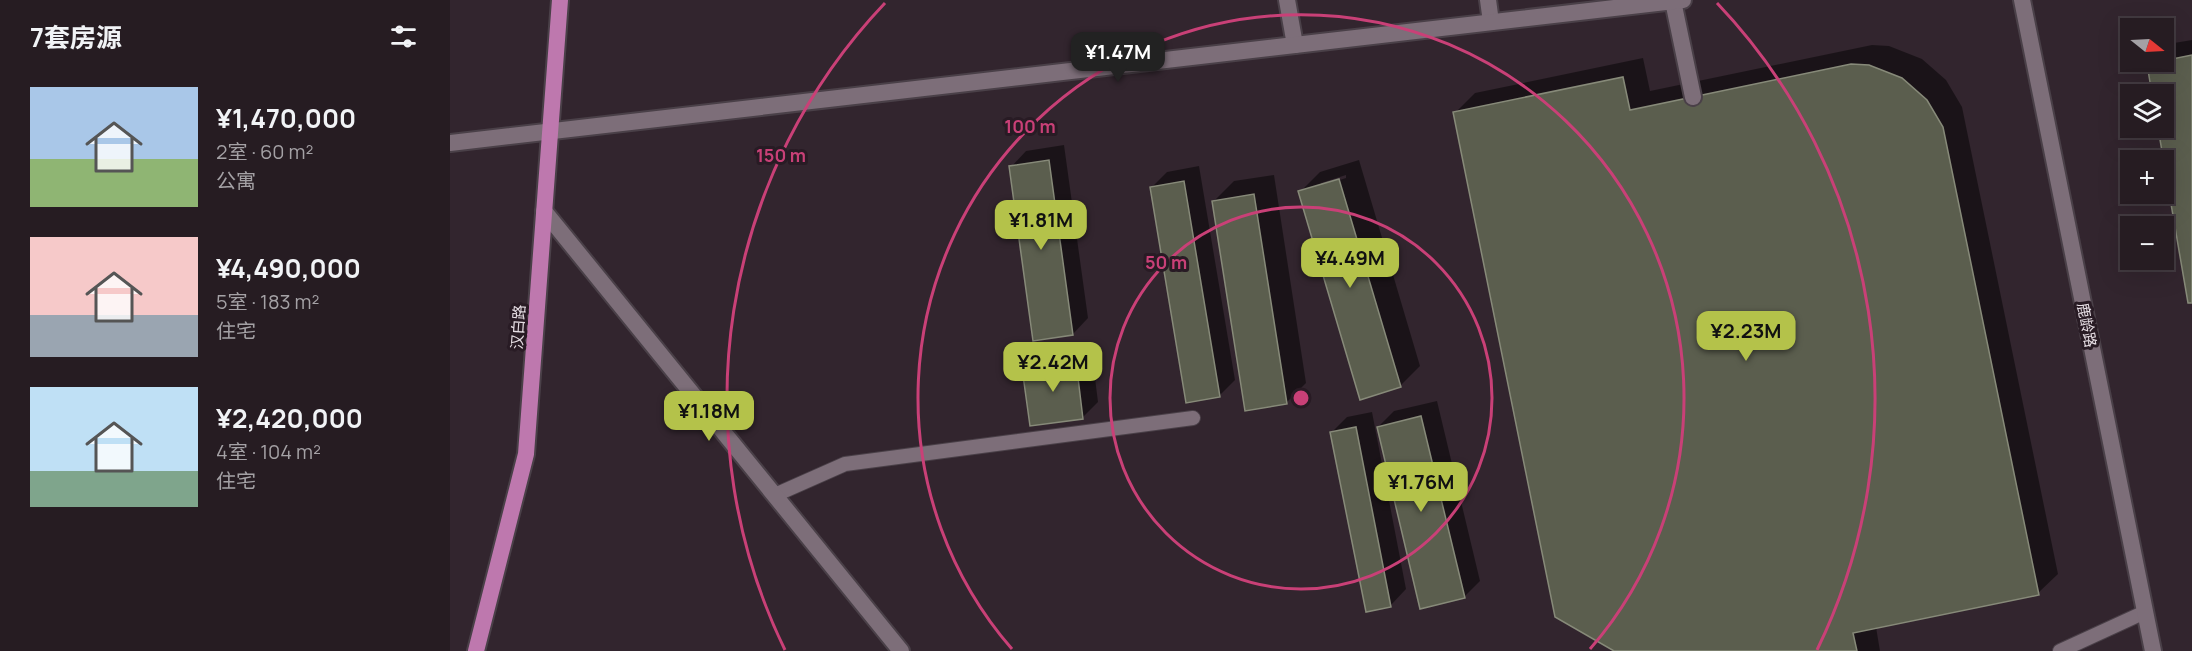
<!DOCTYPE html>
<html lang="zh">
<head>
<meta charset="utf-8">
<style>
  body { margin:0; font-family:Manrope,"Noto Sans SC",sans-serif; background:#2e252a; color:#f1f3f6; height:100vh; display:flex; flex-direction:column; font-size:22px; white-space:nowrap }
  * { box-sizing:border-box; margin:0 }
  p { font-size:20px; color:#a4a1a5 }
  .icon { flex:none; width:33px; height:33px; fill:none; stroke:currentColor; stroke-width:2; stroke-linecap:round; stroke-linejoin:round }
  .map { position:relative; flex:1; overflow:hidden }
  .details { display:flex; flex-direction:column; background:#261c22; width:450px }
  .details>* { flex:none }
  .needle { width:39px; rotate:108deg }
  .buttons { position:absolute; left:1670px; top:18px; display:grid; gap:12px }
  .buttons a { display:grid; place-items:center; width:54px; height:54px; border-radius:0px; background:#261c22; box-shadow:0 6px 24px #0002,0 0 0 2px #423a40; font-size:30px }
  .price { position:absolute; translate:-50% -51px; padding:0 14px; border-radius:12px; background:#b4c24a; color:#111; font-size:20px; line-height:39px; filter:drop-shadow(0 2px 3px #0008) }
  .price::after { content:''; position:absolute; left:50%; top:36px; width:18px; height:14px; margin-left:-9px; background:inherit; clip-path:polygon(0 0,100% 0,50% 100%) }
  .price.active { background:#222; color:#fff }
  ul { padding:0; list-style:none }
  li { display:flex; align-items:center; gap:18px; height:150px; padding:0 30px }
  li span { display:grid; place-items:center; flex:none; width:168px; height:120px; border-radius:0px; color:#555 }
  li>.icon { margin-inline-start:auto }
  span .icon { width:72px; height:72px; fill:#fffc; stroke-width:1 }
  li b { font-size:26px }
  h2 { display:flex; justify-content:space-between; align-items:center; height:72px; padding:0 30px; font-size:26px }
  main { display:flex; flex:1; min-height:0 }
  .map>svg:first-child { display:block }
  .shadow { fill:#0007; fill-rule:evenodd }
  .building { fill:#5b5e4e; stroke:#878a79; stroke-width:1.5 }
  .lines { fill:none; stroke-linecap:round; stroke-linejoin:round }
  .service-casing { stroke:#4a4048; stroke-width:16 }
  .pedestrian-casing { stroke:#4a4048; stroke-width:20 }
  .minor-casing { stroke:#4a4048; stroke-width:20 }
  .tertiary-casing { stroke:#4a4048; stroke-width:20 }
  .secondary-casing { stroke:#4a4048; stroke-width:20 }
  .trunk-casing { stroke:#4a4048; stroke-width:20 }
  .service { stroke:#7d6e79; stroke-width:14 }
  .pedestrian { stroke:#7d6e79; stroke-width:16 }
  .minor { stroke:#7d6e79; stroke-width:16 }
  .tertiary { stroke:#7d6e79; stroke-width:16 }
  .secondary { stroke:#7d6e79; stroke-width:16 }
  .trunk { stroke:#be78ae; stroke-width:16 }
  .ring { fill:none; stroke:#c94077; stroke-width:3 }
  .labels { text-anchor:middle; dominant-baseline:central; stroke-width:6; stroke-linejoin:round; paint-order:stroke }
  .street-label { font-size:15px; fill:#e7dfe5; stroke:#281b24 }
  .centre { fill:#c94077; stroke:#281b24; stroke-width:3 }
  .ring-label { font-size:18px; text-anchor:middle; font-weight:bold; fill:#c94077; stroke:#281b24; stroke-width:6; stroke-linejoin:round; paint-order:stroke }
</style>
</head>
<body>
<main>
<section class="details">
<h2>7套房源<svg class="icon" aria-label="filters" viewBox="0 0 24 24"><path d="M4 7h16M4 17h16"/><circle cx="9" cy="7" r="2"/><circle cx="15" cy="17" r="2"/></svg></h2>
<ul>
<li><span style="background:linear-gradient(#a9c7e8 60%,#8fb573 0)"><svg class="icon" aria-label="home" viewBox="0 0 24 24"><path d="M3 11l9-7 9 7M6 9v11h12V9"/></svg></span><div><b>¥1,470,000</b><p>2室 · 60 m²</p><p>公寓</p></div></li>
<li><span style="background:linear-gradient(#f6c9c9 65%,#9aa5b1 0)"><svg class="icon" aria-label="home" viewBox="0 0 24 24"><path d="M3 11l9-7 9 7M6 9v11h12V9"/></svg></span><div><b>¥4,490,000</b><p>5室 · 183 m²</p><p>住宅</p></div></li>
<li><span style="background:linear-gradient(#bfe0f5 70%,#7fa58c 0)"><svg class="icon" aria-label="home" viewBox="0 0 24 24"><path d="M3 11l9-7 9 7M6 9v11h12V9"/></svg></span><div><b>¥2,420,000</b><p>4室 · 104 m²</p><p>住宅</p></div></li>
</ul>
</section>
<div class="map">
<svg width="1742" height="651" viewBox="0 0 1742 651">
  <rect width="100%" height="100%" fill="#32252e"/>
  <!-- shadow -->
  <path class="shadow" d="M1742 40V301L1740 302 1709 128H1713V94H1704L1698 64 1713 62V49L1718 44Z
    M1422 45 1439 46 1472 59 1496 80 1512 107 1608 574 1588 593 1426 627 1430 651H1167L1005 113 1025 93 1193 58 1200 91Z
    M614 145 638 318 623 334 561 167 576 151Z
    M909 160 970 366 950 386 850 192 870 172ZM896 175V178L871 186V183Z
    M749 166 785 380 769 396 701 188 717 172Z
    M824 175 856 383 836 403 764 201 784 181Z
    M641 346 648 402 632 418 574 368 590 353Z
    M987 401 1030 581 1014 597 928 427 944 411Z
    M922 412 956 589 941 605 917 610 881 433 897 417Z"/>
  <!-- building -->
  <path class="building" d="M1742 55V303H1738L1708 128H1713V94H1702L1697 64Z
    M1401 64 1419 65 1452 78 1477 100 1493 127 1589 595 1403 633 1407 651H1164L1105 617 1003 112 1173 77 1180 110Z
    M599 160 623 335 583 341 559 166Z
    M889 179 951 387 910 400 848 191Z
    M734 181 770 397 736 403 700 187Z
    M804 194 837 404 795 411 762 201Z
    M626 361 633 419 580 426 572 368Z
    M971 416 1015 598 970 609 927 427Z
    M906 427 941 607 916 612 880 432Z"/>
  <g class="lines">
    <!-- service casing -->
    <g class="service-casing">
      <path id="service" d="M325 495 395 464 743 418
        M1610 651 1695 612"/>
    </g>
    <!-- pedestrian casing -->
    <g class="pedestrian-casing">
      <path id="pedestrian" d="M1223 1 1243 97"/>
    </g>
    <!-- minor casing -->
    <g class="minor-casing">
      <path id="minor" d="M837 0 845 45
        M1038 0 1041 22"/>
    </g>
    <!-- tertiary casing -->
    <g class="tertiary-casing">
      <path id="tertiary" d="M1572 0 1703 651
        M0 143 1233 0"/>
    </g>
    <!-- secondary casing -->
    <g class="secondary-casing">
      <path id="secondary" d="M94 211 451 651"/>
    </g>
    <!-- trunk casing -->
    <g class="trunk-casing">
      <path id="trunk" d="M26 651 76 454 110 0"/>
    </g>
    <!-- service -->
    <use href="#service" class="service"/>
    <!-- pedestrian -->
    <use href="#pedestrian" class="pedestrian"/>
    <!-- minor -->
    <use href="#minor" class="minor"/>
    <!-- tertiary -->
    <use href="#tertiary" class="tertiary"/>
    <!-- secondary -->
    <use href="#secondary" class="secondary"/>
    <!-- trunk -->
    <use href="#trunk" class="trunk"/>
  </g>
  <!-- distance rings -->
  <g class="ring">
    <circle cx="851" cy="398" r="191"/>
    <path d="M562 649A383 383 0 1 1 1140 649"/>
    <path d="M335 650A574 574 0 0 1 435 3M1267 3A574 574 0 0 1 1367 650"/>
  </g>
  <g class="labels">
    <!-- street labels -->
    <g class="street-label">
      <text transform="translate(1637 325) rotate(79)">鹿龄路</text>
      <text transform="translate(68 327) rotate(-86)">汉白路</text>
    </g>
  </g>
  <circle cx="851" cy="398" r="9" class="centre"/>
  <g class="ring-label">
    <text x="580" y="133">100 m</text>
    <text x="331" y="162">150 m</text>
    <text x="716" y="269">50 m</text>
  </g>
</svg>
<div class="buttons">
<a><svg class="needle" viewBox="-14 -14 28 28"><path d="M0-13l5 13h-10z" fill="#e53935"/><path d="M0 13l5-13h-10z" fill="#a4a1a5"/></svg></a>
<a><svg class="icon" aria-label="layers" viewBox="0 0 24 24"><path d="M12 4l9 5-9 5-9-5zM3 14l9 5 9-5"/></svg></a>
<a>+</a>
<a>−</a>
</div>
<b class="price active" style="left:668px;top:83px">¥1.47M</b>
<b class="price" style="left:591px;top:251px">¥1.81M</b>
<b class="price" style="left:900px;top:289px">¥4.49M</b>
<b class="price" style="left:1296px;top:362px">¥2.23M</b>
<b class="price" style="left:603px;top:393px">¥2.42M</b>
<b class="price" style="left:259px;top:442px">¥1.18M</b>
<b class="price" style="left:971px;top:513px">¥1.76M</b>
</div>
</main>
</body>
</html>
